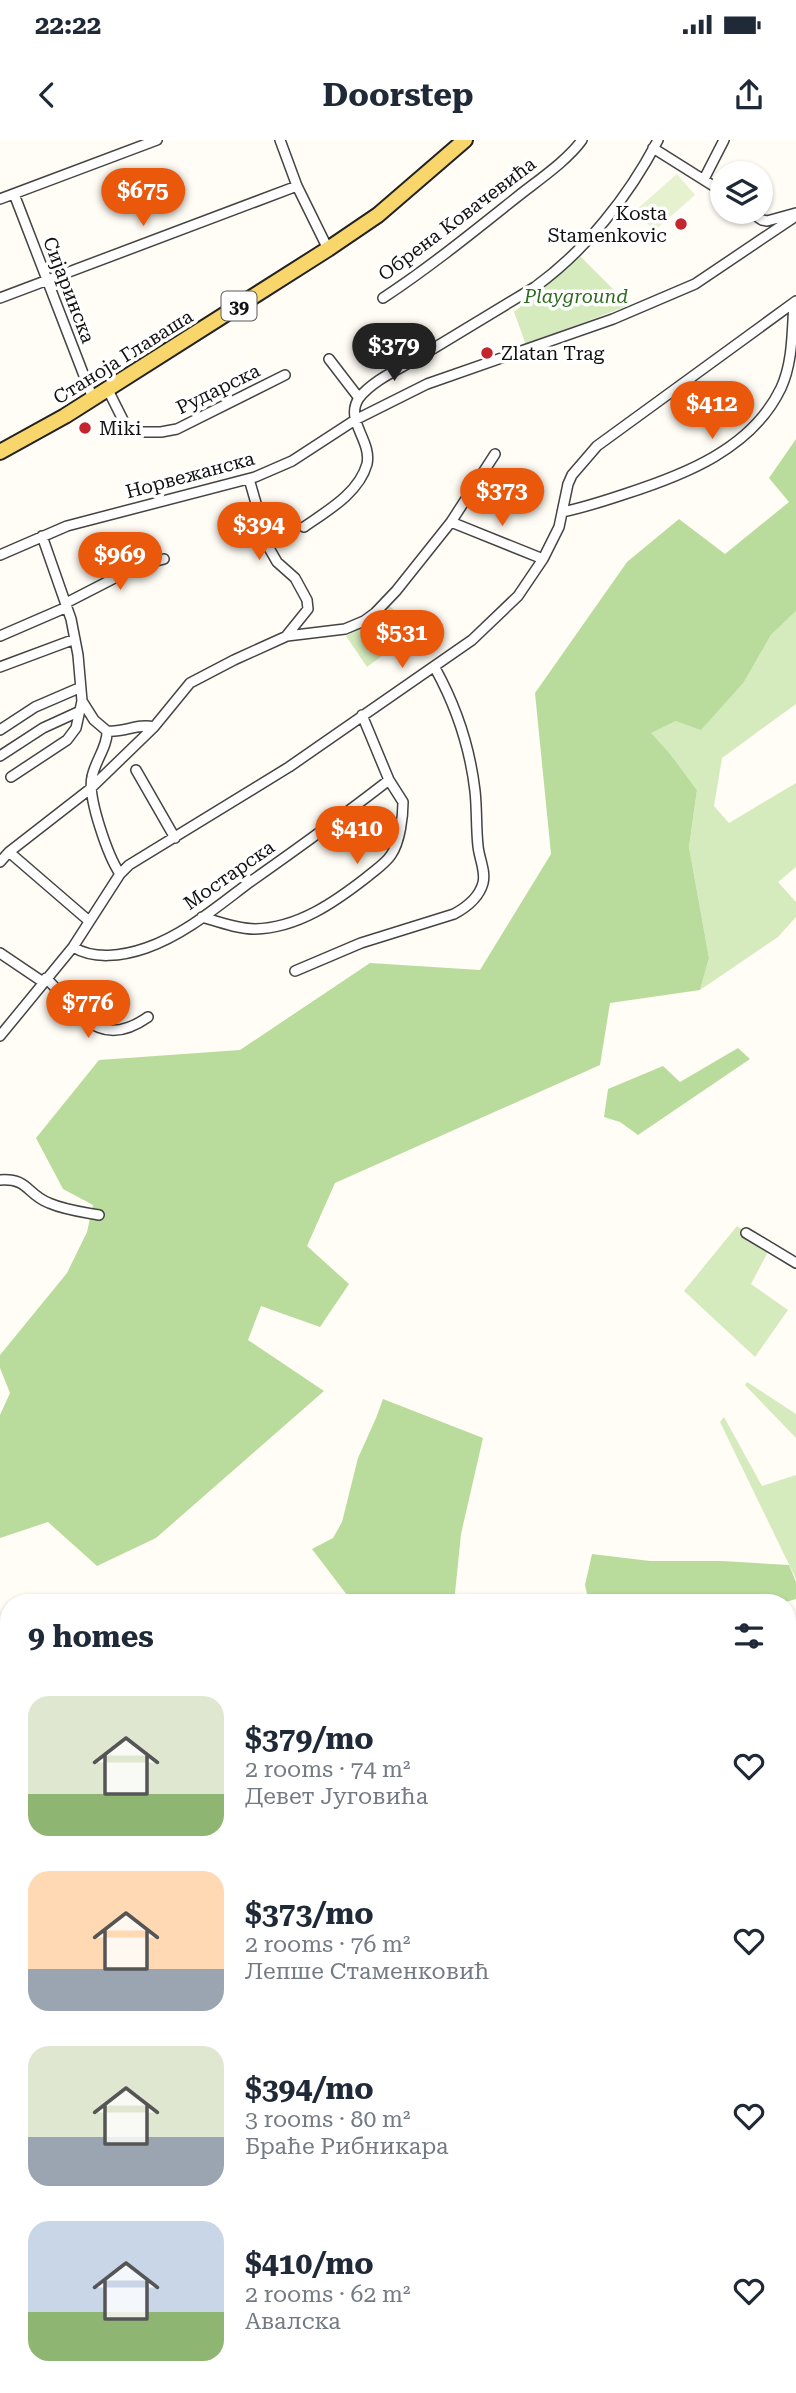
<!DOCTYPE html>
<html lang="en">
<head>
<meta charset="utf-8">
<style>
  body { margin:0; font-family:"Roboto Serif",serif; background:#f6f6f7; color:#1f2937; height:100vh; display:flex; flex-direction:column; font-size:26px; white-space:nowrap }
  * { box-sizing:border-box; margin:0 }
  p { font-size:23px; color:#747a83 }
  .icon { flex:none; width:38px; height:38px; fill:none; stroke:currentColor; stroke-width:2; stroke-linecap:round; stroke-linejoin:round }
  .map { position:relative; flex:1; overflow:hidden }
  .side { position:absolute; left:0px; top:1454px; width:796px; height:800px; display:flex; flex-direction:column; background:#fff; border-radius:28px 28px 0 0; box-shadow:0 2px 5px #0004 }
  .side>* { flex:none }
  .tools { position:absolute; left:710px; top:21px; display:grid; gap:14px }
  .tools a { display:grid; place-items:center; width:63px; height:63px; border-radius:50%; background:#fff; box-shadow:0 2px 5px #0004; font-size:35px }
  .price { position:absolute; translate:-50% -60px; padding:0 16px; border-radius:24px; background:#ea580c; color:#fff; font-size:23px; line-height:46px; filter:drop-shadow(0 2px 4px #0008) }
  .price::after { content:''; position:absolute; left:50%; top:42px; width:21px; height:16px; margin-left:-10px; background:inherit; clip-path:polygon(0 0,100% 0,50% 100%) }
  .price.current { background:#222; color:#fff }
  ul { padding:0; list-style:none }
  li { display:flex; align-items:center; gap:21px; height:175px; padding:0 28px }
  li span { display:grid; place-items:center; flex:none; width:196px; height:140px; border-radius:21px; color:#555 }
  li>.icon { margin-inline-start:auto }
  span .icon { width:84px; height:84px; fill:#fffc; stroke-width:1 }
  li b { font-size:30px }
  h2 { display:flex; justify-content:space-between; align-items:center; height:84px; padding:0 28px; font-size:30px }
  .status { display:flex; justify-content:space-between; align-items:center; height:49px; padding:0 35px; background:#fff; direction:ltr }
  .status svg { height:19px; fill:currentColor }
  header { display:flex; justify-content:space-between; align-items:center; height:91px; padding:0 28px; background:#fff; font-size:32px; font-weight:700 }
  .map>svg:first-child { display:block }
  .green { fill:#d5ebbd }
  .forest { fill:#b9dc9c }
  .pitch { fill:#e6f2cf }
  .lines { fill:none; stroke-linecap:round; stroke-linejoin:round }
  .minor-casing { stroke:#444; stroke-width:12 }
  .primary-casing { stroke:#222; stroke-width:18 }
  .minor { stroke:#fff; stroke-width:9 }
  .primary { stroke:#f9d66b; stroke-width:14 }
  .poi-dot { fill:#c4262e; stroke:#fff; stroke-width:2.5 }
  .labels { text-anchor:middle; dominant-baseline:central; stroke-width:7; stroke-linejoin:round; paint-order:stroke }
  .shield { fill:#fff; stroke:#585858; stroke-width:2 }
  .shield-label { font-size:18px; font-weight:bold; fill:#111 }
  .poi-label { font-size:19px; fill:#111; stroke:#fff; text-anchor:start }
  .street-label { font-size:19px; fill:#111; stroke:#fff }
  .park-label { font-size:19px; font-style:italic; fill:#2f6b1f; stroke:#fff }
</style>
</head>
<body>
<div class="status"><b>22:22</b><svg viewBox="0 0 49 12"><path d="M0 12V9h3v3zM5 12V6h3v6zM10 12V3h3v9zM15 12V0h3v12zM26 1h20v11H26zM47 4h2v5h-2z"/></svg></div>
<header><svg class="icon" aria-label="back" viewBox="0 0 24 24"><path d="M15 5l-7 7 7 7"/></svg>Doorstep<svg class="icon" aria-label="share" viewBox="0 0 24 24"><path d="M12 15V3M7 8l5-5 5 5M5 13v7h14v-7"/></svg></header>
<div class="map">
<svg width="796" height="2253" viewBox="0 0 796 2253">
  <rect width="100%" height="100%" fill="#fffdf5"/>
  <!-- green -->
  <path class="green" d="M580 116 629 165 526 205 514 172Z
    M389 465 414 492 367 527 346 496 368 485Z
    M796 471V564L722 618 714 666 729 683 796 643V727L778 742 796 762V777L778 797 700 850 709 818 689 707 697 650 671 615 650 593 676 581 744 542 771 495Z
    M737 1086 770 1108 751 1144 788 1170 755 1217 684 1151Z
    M747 1242 796 1274V1298L745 1245Z
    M724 1277 762 1346 796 1335V1439L720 1282Z"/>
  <!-- forest -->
  <path class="forest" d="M796 299V471L771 495 744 542 701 590 676 581 651 593 671 615 697 650 689 707 709 818 700 850 610 863 600 925 335 1043 307 1106 349 1144 320 1187 261 1166 248 1200 324 1251 156 1398 97 1426 48 1382 0 1398V1275L10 1253 0 1228V1215L67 1133 87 1092 93 1065 63 1049 36 998 99 920 240 910 370 823 480 830 551 714 535 553 627 422 679 379 725 414 789 362 769 338Z
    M738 908 750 919 638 995 620 982 604 977 608 949 663 926 680 942Z
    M383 1259 483 1298 461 1394 454 1463H353L312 1409 333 1398 342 1382 358 1318 376 1278Z
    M592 1414 650 1421H722L789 1425 796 1442V1459L782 1463H589L585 1445Z
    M0 1528 9 1539V2245H103L100 2253H0Z
    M796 1689V1820L788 1818V1699Z
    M796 2017V2200L788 2204V2020Z"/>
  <!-- pitch -->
  <path class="pitch" d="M677 34 695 55 654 91 636 70Z"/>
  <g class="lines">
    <!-- minor casing -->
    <g class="minor-casing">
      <path id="minor" d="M280 0 297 46 328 109
        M653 8 723 52
        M704 39 724 0
        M14 54 93 259
        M0 59 157 0
        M750 72 762 80 767 81 796 73
        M0 158 297 46
        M383 158C430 127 473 92 517 57 537 41 567 21 582 0
        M329 219 359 258
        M108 250 129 292H161L177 289 285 235
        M249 339 269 408 277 422 295 438 307 460 308 469 287 495
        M562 372C583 368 604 361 625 354 684 335 752 309 781 248 793 222 792 191 794 163
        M451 382 543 419
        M304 387C327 371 359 353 367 324 372 300 344 280 359 258 372 241 397 230 416 219 455 195 495 171 535 147 586 110 629 56 658 0
        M42 396 71 479 78 515 82 561 94 580 107 591C108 606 95 621 92 637 87 657 108 716 120 734
        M0 415 67 386 255 337 292 321 355 280 427 244 613 179 695 144 796 76
        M66 463 138 426 164 419
        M0 496 67 467
        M0 527 75 499
        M0 590 35 567 79 548
        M107 591C124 593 137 583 154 587
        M0 616 43 588 78 572
        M136 630 175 698
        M11 637 67 600 76 588 82 561
        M9 712 89 781
        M0 722 9 712 90 649 154 587 190 543 234 520 287 496 345 489 364 481 375 473 396 451 451 382 495 314
        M202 777C219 782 238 789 255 789 298 788 335 762 367 737 375 730 385 724 391 715 400 702 403 677 403 662L389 640 362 575
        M73 807C94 820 123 816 146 808 184 795 218 766 250 742 297 709 344 675 389 640
        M0 813 43 842
        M295 831 361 803 454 774C467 767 479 758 483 743 486 731 479 718 478 706 476 688 477 669 475 651 470 608 456 566 435 528
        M46 838C79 871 98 912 148 877
        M0 896 73 807 120 734 129 725 289 627 472 500 518 456 543 419 559 387 568 344 572 335 597 306 796 161
        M0 1040C29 1038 26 1054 49 1063 65 1070 82 1072 99 1075
        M746 1093 796 1123
        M788 1959 796 1969"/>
    </g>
    <!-- primary casing -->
    <g class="primary-casing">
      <path id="primary" d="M0 312 65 276 328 109 378 75 465 0"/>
    </g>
    <!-- minor -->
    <use href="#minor" class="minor"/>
    <!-- primary -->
    <use href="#primary" class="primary"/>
  </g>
  <!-- markers -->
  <g class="poi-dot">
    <circle cx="681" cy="84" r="7"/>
    <circle cx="487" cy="213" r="7"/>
    <circle cx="85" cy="288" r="7"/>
  </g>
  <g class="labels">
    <!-- shield labels -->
    <rect class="shield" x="221.5" y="151.5" width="35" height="29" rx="5"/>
    <g class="shield-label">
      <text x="239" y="166">39</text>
    </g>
    <!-- poi labels -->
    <g class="poi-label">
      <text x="667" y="73" text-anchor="end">Kosta<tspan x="667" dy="22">Stamenkovic</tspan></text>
      <text x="501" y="213">Zlatan Trag</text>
      <text x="99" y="288">Miki</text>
    </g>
    <!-- street labels -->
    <g class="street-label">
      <text transform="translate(457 79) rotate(-37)">Обрена Ковачевића</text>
      <text transform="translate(69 150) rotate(69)">Сијаринска</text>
      <text transform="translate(123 217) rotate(-32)">Станоја Главаша</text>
      <text transform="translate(218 249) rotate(-26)">Рударска</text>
      <text transform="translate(190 335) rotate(-15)">Норвежанска</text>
      <text transform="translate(229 735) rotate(-35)">Мостарска</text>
    </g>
    <!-- park labels -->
    <g class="park-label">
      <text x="576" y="156">Playground</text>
    </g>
  </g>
</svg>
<div class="tools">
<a><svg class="icon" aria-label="layers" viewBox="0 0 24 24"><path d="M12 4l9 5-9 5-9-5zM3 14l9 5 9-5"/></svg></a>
</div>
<b class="price" style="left:143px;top:88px">$675</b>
<b class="price current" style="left:394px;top:243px">$379</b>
<b class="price" style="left:712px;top:301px">$412</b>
<b class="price" style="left:502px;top:388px">$373</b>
<b class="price" style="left:259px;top:422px">$394</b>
<b class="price" style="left:120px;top:452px">$969</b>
<b class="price" style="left:402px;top:530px">$531</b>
<b class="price" style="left:357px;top:726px">$410</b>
<b class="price" style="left:88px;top:900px">$776</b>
<section class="side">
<h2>9 homes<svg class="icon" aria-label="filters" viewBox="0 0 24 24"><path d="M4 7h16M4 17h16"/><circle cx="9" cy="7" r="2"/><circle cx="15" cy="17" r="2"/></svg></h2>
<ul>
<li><span style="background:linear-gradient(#dfe7d0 70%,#8fb573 0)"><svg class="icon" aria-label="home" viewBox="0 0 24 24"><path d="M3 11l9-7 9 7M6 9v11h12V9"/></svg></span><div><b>$379/mo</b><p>2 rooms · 74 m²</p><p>Девет Југовића</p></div><svg class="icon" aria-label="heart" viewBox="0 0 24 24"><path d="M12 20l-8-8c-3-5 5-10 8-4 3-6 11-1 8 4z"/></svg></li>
<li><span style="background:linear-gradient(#ffd9b3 70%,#9aa5b1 0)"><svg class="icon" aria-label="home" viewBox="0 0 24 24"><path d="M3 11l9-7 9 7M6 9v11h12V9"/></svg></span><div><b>$373/mo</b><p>2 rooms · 76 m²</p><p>Лепше Стаменковић</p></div><svg class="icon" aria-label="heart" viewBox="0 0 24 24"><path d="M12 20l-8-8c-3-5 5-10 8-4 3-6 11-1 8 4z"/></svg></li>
<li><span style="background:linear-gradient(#dfe7d0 65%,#9aa5b1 0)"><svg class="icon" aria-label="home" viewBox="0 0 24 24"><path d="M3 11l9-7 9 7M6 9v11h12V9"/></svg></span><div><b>$394/mo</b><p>3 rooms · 80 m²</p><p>Браће Рибникара</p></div><svg class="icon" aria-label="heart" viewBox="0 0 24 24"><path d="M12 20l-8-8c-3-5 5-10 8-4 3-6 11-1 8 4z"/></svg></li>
<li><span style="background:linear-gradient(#c9d6e8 65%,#8fb573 0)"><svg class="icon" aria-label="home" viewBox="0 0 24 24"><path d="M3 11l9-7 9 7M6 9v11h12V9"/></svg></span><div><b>$410/mo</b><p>2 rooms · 62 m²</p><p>Авалска</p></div><svg class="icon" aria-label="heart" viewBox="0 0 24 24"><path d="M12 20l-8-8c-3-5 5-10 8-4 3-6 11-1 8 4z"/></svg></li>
</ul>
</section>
</div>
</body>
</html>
